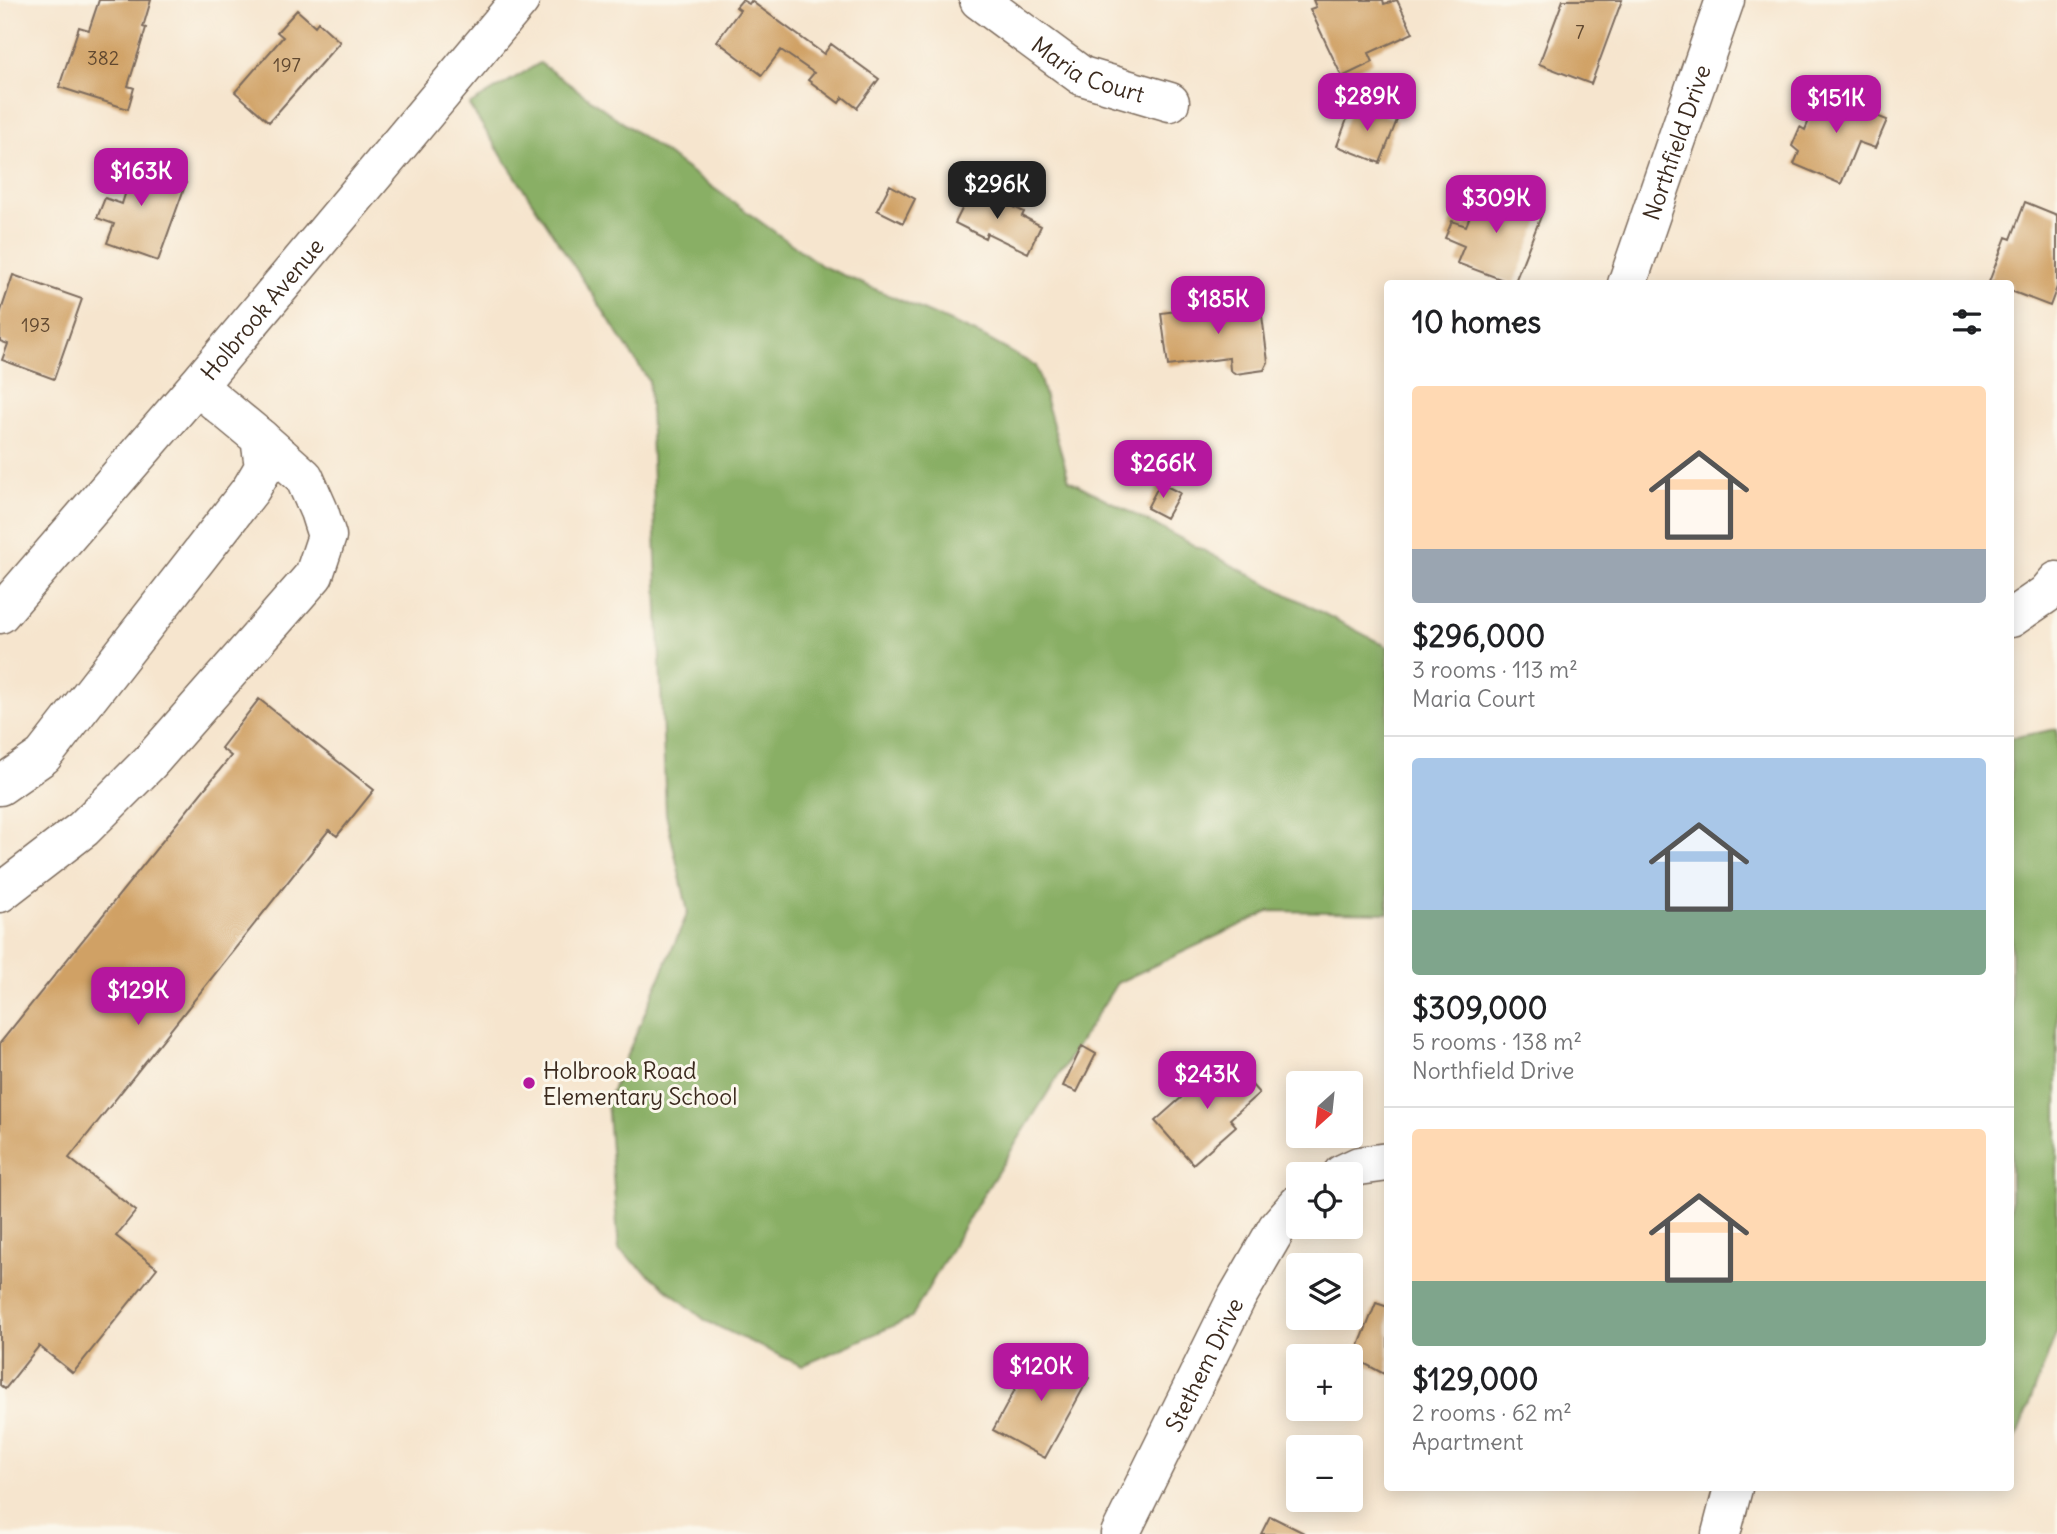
<!DOCTYPE html>
<html lang="en">
<head>
<meta charset="utf-8">
<style>
  body { margin:0; font-family:Delius,sans-serif; background:#f6f6f6; color:#202124; height:100vh; display:flex; flex-direction:column; font-size:26px; white-space:nowrap }
  * { box-sizing:border-box; margin:0 }
  p { font-size:23px; color:#757577 }
  .icon { flex:none; width:38px; height:38px; fill:none; stroke:currentColor; stroke-width:2; stroke-linecap:round; stroke-linejoin:round }
  .map { position:relative; flex:1; overflow:hidden }
  .drawer { position:absolute; left:1384px; top:280px; width:630px; height:1211px; display:flex; flex-direction:column; background:#fff; border-radius:7px; box-shadow:0 4px 18px #0003 }
  .drawer>* { flex:none }
  .needle { width:46px; rotate:207deg }
  .tools { position:absolute; left:1286px; top:1071px; display:grid; gap:14px }
  .tools a { display:grid; place-items:center; width:77px; height:77px; border-radius:7px; background:#fff; box-shadow:0 4px 18px #0003; font-size:35px }
  .price { position:absolute; translate:-50% -60px; padding:0 16px; border-radius:14px; background:#b5179e; color:#fff; font-size:23px; line-height:46px; filter:drop-shadow(0 2px 4px #0008) }
  .price::after { content:''; position:absolute; left:50%; top:42px; width:21px; height:16px; margin-left:-10px; background:inherit; clip-path:polygon(0 0,100% 0,50% 100%) }
  .price.on { background:#222; color:#fff }
  ul { padding:0; list-style:none }
  li { display:grid; align-content:center; gap:14px; height:371px; padding:0 28px }
  li+li { border-top:2px solid #e0e0e0 }
  li span { display:grid; place-items:center; height:217px; border-radius:7px; color:#555 }
  li>.icon { margin-inline-start:auto }
  span .icon { width:126px; height:126px; fill:#fffc; stroke-width:1 }
  li b { font-size:30px }
  h2 { display:flex; justify-content:space-between; align-items:center; height:84px; padding:0 28px; font-size:30px }
  .map>svg:first-child { display:block }
  .forest { fill:#89af65; stroke:#626c42; stroke-width:2 }
  .building { fill:#d0a165 }
  .lines { fill:none; stroke-linecap:round; stroke-linejoin:round }
  .minor-casing { stroke:#7c6b5c; stroke-width:41 }
  .minor { stroke:#fff; stroke-width:38 }
  .poi-dot { fill:#b5179e; stroke:#fbf7ec; stroke-width:2.5 }
  .labels { text-anchor:middle; dominant-baseline:central; stroke-width:6; stroke-linejoin:round; paint-order:stroke }
  .number-label { font-size:19px; fill:#604830 }
  .street-label { font-size:23px; fill:#3b2a1e; stroke:#fbf7ec }
  .poi-label { font-size:23px; fill:#3b2a1e; stroke:#fbf7ec; text-anchor:start }
</style>
</head>
<body>
<div class="map">
<svg width="2057" height="1534" viewBox="0 0 2057 1534">
  <rect width="100%" height="100%" fill="#fbf7ec"/>
  <filter id="ink" filterUnits="userSpaceOnUse"><feTurbulence type="fractalNoise" baseFrequency=".0143" numOctaves="2"/><feDisplacementMap in="SourceGraphic" scale="14" xChannelSelector="R" yChannelSelector="G"/><feConvolveMatrix kernelMatrix="1 2 1 2 8 2 1 2 1" color-interpolation-filters="sRGB"/></filter>
  <filter id="wash" filterUnits="userSpaceOnUse"><feTurbulence type="fractalNoise" baseFrequency=".00686" numOctaves="4" result="noise"/><feDisplacementMap in="SourceGraphic" scale="28" xChannelSelector="R" yChannelSelector="G"/><feGaussianBlur stdDeviation="1.57" result="paint"/><feColorMatrix in="noise" values="0 0 0 0 0 0 0 0 0 0 0 0 0 0 0 0 0 1.4 0 .05"/><feComposite in="paint" operator="in"/></filter>
  <g filter="url(#wash)">
    <rect width="100%" height="100%" fill="#f6e5ce"/>
    <!-- forest -->
    <path class="forest" d="M540 63 822 266 982 336 1036 366 1069 480 1388 647V913L1270 911 1117 983 973 1211 911 1318 802 1366 706 1321 619 1250 607 1102 688 912 666 814 649 381 469 105Z
      M2057 729V1331L2011 1451V738Z"/>
    <g id="blocks">
      <!-- building -->
      <path class="building" d="M99 0H151L143 27 146 28 128 86 134 88 128 109 59 87 79 27 89 30Z
        M742 0 749 4 751 1 824 54 831 44 879 79 857 108 843 97 839 103 808 80 814 73 781 50 762 75 717 41 740 10 736 7Z
        M1313 0H1383L1384 4 1397 0 1413 33 1369 53 1373 62 1342 77 1310 9 1316 7Z
        M1563 0H1622L1591 84 1539 64Z
        M297 10 315 26 318 22 340 42 269 122 235 92 283 37 277 32Z
        M1823 87 1871 107 1869 113 1887 120 1875 148 1858 142 1841 184 1794 164 1799 152 1792 146 1800 127 1805 130Z
        M1353 103 1397 120 1380 163 1337 146Z
        M113 157 186 183 158 261 107 243 114 224 97 218 105 198 122 204 127 188 104 180Z
        M890 185 915 199 903 223 877 210Z
        M1482 186 1543 211 1514 284 1457 263 1464 246 1445 238 1452 221 1466 226Z
        M973 187 1024 212 1022 216 1041 226 1028 253 987 233 985 238 955 223Z
        M2025 202 2057 215V287L2050 306 2011 291V284L1989 282 2006 237 2011 239Z
        M13 275 82 299 54 379 2 360 8 344 0 341V314Z
        M1260 300 1268 362 1264 370 1236 374 1230 370 1229 358 1168 366 1161 313Z
        M1160 483 1180 493 1166 518 1147 508Z
        M259 699 374 790 337 836 329 830 69 1158 136 1211 116 1236 157 1268 73 1373 39 1346 5 1389 0 1385V1043L231 756 221 748Z
        M1082 1046 1096 1054 1077 1092 1063 1086Z
        M1227 1057 1259 1093 1230 1119 1236 1126 1193 1164 1155 1121Z
        M1376 1303 1388 1307V1376L1354 1358Z
        M1037 1349 1053 1358 1055 1353 1065 1359 1063 1364 1089 1378 1045 1458 993 1430Z
        M1270 1516 1306 1534H1261Z"/>
    </g>
  </g>
  <g filter="url(#ink)">
    <use href="#blocks" fill-opacity="0" stroke="#7c6b5c" stroke-width="2"/>
    <g class="lines">
      <!-- minor casing -->
      <g class="minor-casing">
        <g id="minor">
          <path id="s1" d="M979 0 1082 76 1170 102"/>
          <path id="s2" d="M1627 284 1725 0"/>
          <path id="s3" d="M0 614 197 386 520 0"/>
          <path d="M2011 618 2046 594 2057 581"/>
          <path d="M0 786 43 756 251 489 264 467 260 438 197 386"/>
          <path d="M0 893 83 829 150 762 314 575 327 536 319 511 304 477 260 438"/>
          <path d="M1342 1174 1359 1166 1388 1162"/>
          <path id="s4" d="M1120 1534 1237 1297 1277 1228 1298 1204"/>
          <path d="M1721 1534 1733 1488"/>
        </g>
      </g>
      <!-- minor -->
      <use href="#minor" class="minor"/>
    </g>
  </g>
  <!-- markers -->
  <circle class="poi-dot" cx="529" cy="1083" r="7"/>
  <g class="labels">
    <!-- number labels -->
    <g class="number-label">
      <text x="1580" y="32">7</text>
      <text x="103" y="58">382</text>
      <text x="287" y="65">197</text>
      <text x="36" y="325">193</text>
    </g>
    <!-- street labels -->
    <g class="street-label">
      <text stroke="none"><textPath href="#s1" startOffset="131">Maria Court</textPath></text>
      <text stroke="none"><textPath href="#s2" startOffset="150">Northfield Drive</textPath></text>
      <text stroke="none"><textPath href="#s3" startOffset="402">Holbrook Avenue</textPath></text>
      <text stroke="none"><textPath href="#s4" startOffset="189">Stethem Drive</textPath></text>
    </g>
    <!-- poi labels -->
    <g class="poi-label">
      <text x="543" y="1070">Holbrook Road<tspan x="543" dy="26">Elementary School</tspan></text>
    </g>
  </g>
</svg>
<div class="tools">
<a><svg class="needle" viewBox="-14 -14 28 28"><path d="M0-13l5 13h-10z" fill="#e53935"/><path d="M0 13l5-13h-10z" fill="#757577"/></svg></a>
<a><svg class="icon" aria-label="locate" viewBox="0 0 24 24"><circle cx="12" cy="12" r="6"/><path d="M12 2v4M12 18v4M2 12h4M18 12h4"/></svg></a>
<a><svg class="icon" aria-label="layers" viewBox="0 0 24 24"><path d="M12 4l9 5-9 5-9-5zM3 14l9 5 9-5"/></svg></a>
<a>+</a>
<a>−</a>
</div>
<b class="price" style="left:1367px;top:133px">$289K</b>
<b class="price" style="left:1836px;top:135px">$151K</b>
<b class="price" style="left:141px;top:208px">$163K</b>
<b class="price on" style="left:997px;top:221px">$296K</b>
<b class="price" style="left:1496px;top:235px">$309K</b>
<b class="price" style="left:1218px;top:336px">$185K</b>
<b class="price" style="left:1163px;top:500px">$266K</b>
<b class="price" style="left:138px;top:1027px">$129K</b>
<b class="price" style="left:1207px;top:1111px">$243K</b>
<b class="price" style="left:1041px;top:1403px">$120K</b>
<section class="drawer">
<h2>10 homes<svg class="icon" aria-label="filters" viewBox="0 0 24 24"><path d="M4 7h16M4 17h16"/><circle cx="9" cy="7" r="2"/><circle cx="15" cy="17" r="2"/></svg></h2>
<ul>
<li><span style="background:linear-gradient(#ffd9b3 75%,#9aa5b1 0)"><svg class="icon" aria-label="home" viewBox="0 0 24 24"><path d="M3 11l9-7 9 7M6 9v11h12V9"/></svg></span><div><b>$296,000</b><p>3 rooms · 113 m²</p><p>Maria Court</p></div></li>
<li><span style="background:linear-gradient(#a9c7e8 70%,#7fa58c 0)"><svg class="icon" aria-label="home" viewBox="0 0 24 24"><path d="M3 11l9-7 9 7M6 9v11h12V9"/></svg></span><div><b>$309,000</b><p>5 rooms · 138 m²</p><p>Northfield Drive</p></div></li>
<li><span style="background:linear-gradient(#ffd9b3 70%,#7fa58c 0)"><svg class="icon" aria-label="home" viewBox="0 0 24 24"><path d="M3 11l9-7 9 7M6 9v11h12V9"/></svg></span><div><b>$129,000</b><p>2 rooms · 62 m²</p><p>Apartment</p></div></li>
</ul>
</section>
</div>
</body>
</html>
